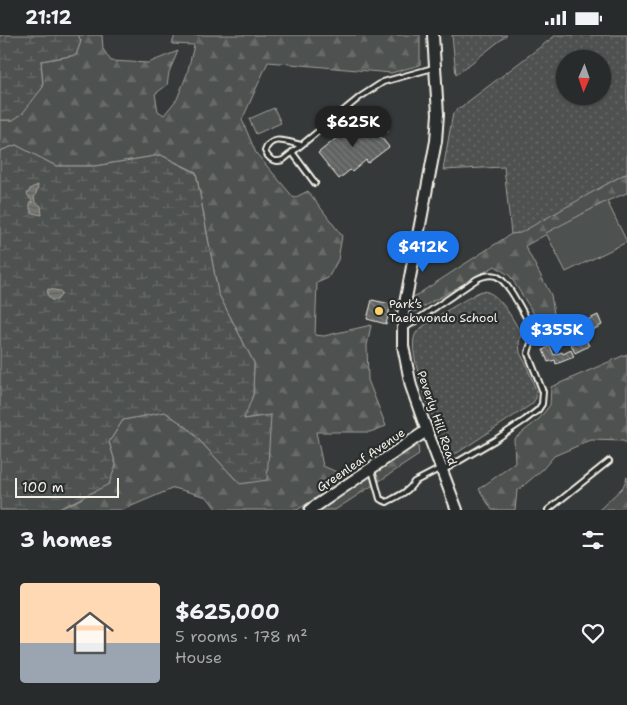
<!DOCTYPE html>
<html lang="en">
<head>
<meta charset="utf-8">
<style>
  body { margin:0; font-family:"Shantell Sans",sans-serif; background:#303333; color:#f1f3f6; height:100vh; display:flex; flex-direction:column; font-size:19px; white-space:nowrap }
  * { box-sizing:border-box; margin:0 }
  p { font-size:16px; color:#a5a7a9 }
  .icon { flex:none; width:28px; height:28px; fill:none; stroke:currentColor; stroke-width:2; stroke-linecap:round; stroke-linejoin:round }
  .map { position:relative; height:475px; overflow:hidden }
  .details { display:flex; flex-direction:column; background:#282b2b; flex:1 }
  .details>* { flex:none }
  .needle { width:32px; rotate:182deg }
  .buttons { position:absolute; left:556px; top:15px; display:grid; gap:10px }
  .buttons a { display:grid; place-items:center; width:55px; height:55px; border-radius:50%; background:#282b2b; box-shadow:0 1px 4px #0004,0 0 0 1px #444747; font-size:25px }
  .scale { position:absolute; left:15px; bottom:12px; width:104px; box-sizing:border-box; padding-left:5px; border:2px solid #f4f1e8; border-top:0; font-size:14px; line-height:18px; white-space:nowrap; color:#f4f1e8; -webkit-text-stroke:4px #2a2d2e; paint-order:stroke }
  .price { position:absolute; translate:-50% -42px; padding:0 11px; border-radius:18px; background:#1a73e8; color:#fff; font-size:16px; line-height:32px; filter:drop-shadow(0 1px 2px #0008) }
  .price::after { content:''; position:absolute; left:50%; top:30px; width:15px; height:11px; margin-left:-8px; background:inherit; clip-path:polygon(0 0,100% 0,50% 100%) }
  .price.current { background:#222; color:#fff }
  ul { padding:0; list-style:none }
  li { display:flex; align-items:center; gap:15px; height:125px; padding:0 20px }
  li span { display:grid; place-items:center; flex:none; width:140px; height:100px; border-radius:5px; color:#555 }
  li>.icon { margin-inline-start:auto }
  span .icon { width:60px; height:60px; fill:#fffc; stroke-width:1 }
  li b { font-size:21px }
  h2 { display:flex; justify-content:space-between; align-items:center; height:60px; padding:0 20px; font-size:21px }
  .status { display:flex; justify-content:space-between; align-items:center; height:35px; padding:0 25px; background:#282b2b; direction:ltr }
  .status svg { height:14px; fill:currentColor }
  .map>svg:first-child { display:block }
  .grass { fill:url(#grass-dots); stroke:#a1a19c; fill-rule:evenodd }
  .forest { fill:url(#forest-firs); stroke:#a1a19c }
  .wetland { fill:url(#wetland-marsh); stroke:#a1a19c }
  .pitch { fill:#4e514f; stroke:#a1a19c }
  .water { fill:url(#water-rules); stroke:#a8a7a1 }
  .building { fill:url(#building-back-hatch); stroke:#f4f1e8 }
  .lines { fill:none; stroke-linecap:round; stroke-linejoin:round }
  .lane-casing { stroke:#f4f1e8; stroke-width:8 }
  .secondary-casing { stroke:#f4f1e8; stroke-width:14 }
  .lane { stroke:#2a2d2e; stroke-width:4 }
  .secondary { stroke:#2a2d2e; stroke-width:10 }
  .poi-dot { fill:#ffd166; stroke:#2a2d2e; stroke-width:2 }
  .labels { text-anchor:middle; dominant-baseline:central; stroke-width:4.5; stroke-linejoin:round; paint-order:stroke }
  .poi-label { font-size:12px; fill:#f4f1e8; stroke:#2a2d2e; text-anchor:start }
  .street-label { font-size:12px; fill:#f4f1e8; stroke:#2a2d2e }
</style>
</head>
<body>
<div class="status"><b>21:12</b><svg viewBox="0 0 49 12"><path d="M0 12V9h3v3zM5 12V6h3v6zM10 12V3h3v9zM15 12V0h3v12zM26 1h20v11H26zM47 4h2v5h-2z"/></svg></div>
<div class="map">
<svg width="627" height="475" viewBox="0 0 627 475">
  <defs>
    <pattern id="grass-dots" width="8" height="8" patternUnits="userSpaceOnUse" patternTransform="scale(1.25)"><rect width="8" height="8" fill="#4e514f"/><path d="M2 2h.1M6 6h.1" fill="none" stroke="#686a68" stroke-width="1.8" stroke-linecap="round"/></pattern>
    <pattern id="forest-firs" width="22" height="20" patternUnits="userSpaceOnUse" patternTransform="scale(1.25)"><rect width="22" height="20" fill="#4e514f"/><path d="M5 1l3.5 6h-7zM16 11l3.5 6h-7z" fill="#686a68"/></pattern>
    <pattern id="wetland-marsh" width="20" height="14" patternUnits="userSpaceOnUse" patternTransform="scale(1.25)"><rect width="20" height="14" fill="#4e514f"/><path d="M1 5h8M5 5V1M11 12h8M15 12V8" fill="none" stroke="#686a68"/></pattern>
    <pattern id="water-rules" width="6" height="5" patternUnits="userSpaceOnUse" patternTransform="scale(1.25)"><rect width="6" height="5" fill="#757572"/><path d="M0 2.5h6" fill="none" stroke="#5f5e5c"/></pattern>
    <pattern id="building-back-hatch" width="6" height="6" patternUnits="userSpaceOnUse" patternTransform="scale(1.25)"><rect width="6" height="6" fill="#616362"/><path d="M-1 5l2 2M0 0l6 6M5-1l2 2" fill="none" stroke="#787a78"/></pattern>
  </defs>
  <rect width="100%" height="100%" fill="#363939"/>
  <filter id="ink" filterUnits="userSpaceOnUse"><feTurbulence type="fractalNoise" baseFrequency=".02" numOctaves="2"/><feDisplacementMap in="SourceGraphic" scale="10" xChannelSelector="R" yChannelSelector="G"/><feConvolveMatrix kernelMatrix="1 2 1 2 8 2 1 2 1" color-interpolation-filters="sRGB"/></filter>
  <g filter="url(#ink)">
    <!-- grass -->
    <path class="grass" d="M452 0H507L456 40Z
      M556 0H627V139L623 140 520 199H511L504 132 443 135 453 78ZM565 24H602V61H565Z
      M482 256C499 256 513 285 521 298L519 308 520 318 526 329 536 355V363L532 369 457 418 449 419 444 412C437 392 404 315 416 298 422 289 465 265 477 258Z"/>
    <!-- forest -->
    <path class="forest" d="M78 0H102L103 14 111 26 148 28 178 16 169 37 167 50 155 59 158 76 164 80 177 64 187 39 194 10 172 9 175 0H420V30L391 38 268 27 242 85 256 118 294 163 308 156 342 201 338 225 328 243 317 248 315 300 324 301 371 290 367 311 368 345 386 391 370 397H316L323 431 348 442 297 475H217L207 462 174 453 122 475H57L81 464 116 430 109 407 123 385 165 377 188 393 240 449 271 380 243 384 253 360 254 328 218 258 196 137 161 120 95 131H56L16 110 0 116V85H13L43 52 41 26 76 20 81 6Z
      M627 139V158L607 166 525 211 551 260 555 285 541 290 510 241 495 231 409 280 412 263 511 199 520 198 623 140Z
      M627 319V408L623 406 591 405 554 421 542 435 517 456 515 475H492L479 454 515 428 514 404 539 384 550 370 551 352Z
      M412 409 418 411 419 420 335 475H316Z
      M627 442V475H599L623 452Z"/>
    <!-- wetland -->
    <path class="wetland" d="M0 0H78L81 6 76 20 41 26 43 52 22 79 13 85H0Z
      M16 110 56 131H95L161 120 196 138 218 258 254 328 253 360 244 384 271 380 267 445 240 449 188 393 165 377 123 385 109 407 116 430 109 449 57 475H0V116Z"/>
    <!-- pitch -->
    <path class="pitch" d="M274 73 281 88 256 99 249 84Z
      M607 166 627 207 566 237 546 198Z"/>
    <!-- water -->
    <path class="water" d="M376 81 385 84V90L388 93V97H385L377 89 375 83Z
      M38 150 37 156 34 163 35 167 41 171 42 180 32 178 30 174V166L32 168V166L27 159 31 153Z
      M48 254 60 256 62 259 57 265H51L47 259Z"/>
    <!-- building -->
    <path class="building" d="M364 81 389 112 368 128 366 125 352 137 350 135 339 144 318 118Z
      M372 265 391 269 386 289 367 284Z
      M598 280 602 290 584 299 579 289Z
      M585 302 589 311 575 318 571 309Z
      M550 311 554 320 562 317 563 319 571 315 574 322 556 329 555 325 548 327 543 315Z"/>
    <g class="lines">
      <!-- lane casing -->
      <g class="lane-casing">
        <path id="lane" d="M301 110C287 107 271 99 265 116 269 125 274 128 283 125L360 62 383 47 433 33
          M292 117 315 148
          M405 293 477 244C483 241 489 239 496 241 510 247 525 283 534 296 534 304 529 311 528 319L543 357 542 369 538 375 525 385 495 405 442 436
          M372 435 380 464 387 467C396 462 409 457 414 447L441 433
          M548 475 609 426"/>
      </g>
      <!-- secondary casing -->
      <g class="secondary-casing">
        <path id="secondary" d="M433 0 438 79 436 106 403 279V311L411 351 424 388 457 475
          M310 475 426 396"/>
      </g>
      <!-- lane -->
      <use href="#lane" class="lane"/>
      <!-- secondary -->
      <use href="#secondary" class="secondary"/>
    </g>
  </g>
  <!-- markers -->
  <circle class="poi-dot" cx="379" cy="276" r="5"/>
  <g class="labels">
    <!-- poi labels -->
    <g class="poi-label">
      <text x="389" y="269">Park’s<tspan x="389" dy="14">Taekwondo School</tspan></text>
    </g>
    <!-- street labels -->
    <g class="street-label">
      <text transform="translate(437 383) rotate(71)">Peverly Hill Road</text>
      <text transform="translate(361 425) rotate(-34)">Greenleaf Avenue</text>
    </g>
  </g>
</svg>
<div class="buttons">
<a><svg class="needle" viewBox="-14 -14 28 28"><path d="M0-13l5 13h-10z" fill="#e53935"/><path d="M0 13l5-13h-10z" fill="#a5a7a9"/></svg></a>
</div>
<div class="scale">100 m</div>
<b class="price current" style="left:353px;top:113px">$625K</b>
<b class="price" style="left:423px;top:238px">$412K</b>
<b class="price" style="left:557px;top:321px">$355K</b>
</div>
<section class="details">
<h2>3 homes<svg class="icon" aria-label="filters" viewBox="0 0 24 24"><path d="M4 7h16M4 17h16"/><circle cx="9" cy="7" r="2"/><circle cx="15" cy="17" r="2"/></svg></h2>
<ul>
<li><span style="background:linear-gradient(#ffd9b3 60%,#9aa5b1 0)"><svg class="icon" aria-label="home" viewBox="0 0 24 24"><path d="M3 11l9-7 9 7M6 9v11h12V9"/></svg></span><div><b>$625,000</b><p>5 rooms · 178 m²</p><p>House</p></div><svg class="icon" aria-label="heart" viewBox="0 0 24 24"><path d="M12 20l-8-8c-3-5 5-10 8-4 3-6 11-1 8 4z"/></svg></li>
</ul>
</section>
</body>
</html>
